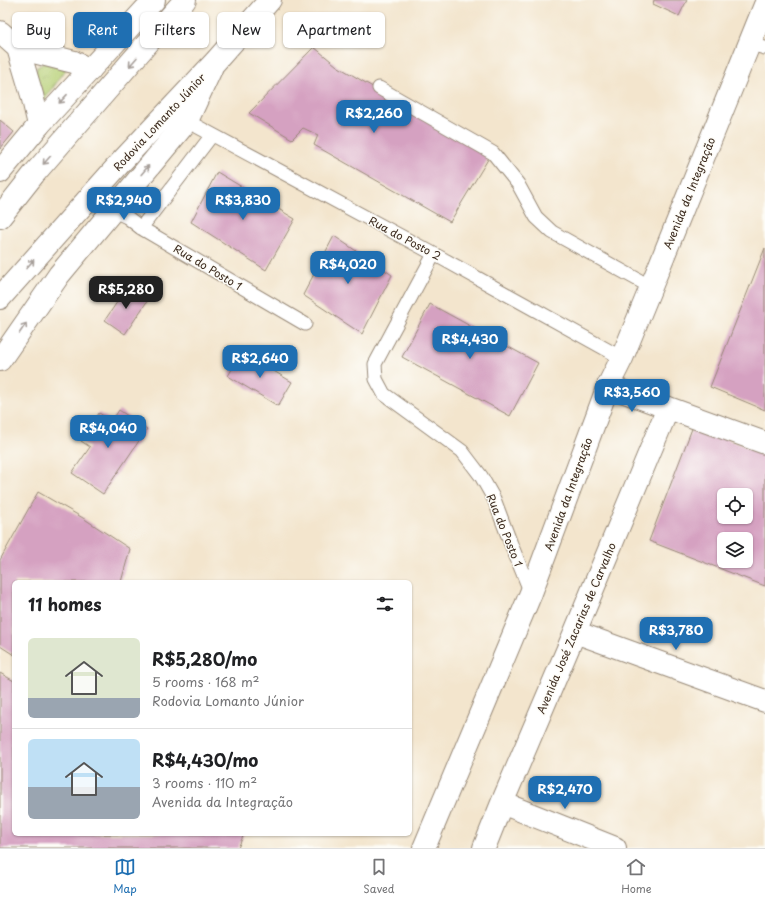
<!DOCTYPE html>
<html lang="en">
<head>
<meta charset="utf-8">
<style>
  body { margin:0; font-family:"Playpen Sans",sans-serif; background:#f6f6f6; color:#202124; height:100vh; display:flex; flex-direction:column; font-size:15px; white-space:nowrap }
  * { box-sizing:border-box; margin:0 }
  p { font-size:13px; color:#757577 }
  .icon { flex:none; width:22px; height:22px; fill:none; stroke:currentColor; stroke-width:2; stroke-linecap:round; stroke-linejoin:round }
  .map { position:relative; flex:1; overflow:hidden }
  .side { position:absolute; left:12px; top:580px; width:400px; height:256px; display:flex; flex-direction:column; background:#fff; border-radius:6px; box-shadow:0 1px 3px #0004 }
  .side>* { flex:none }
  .top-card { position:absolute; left:12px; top:12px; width:400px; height:36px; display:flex; gap:8px }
  .controls { position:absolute; left:717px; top:488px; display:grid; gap:8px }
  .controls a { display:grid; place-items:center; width:36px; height:36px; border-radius:6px; background:#fff; box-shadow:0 1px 3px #0004; font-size:20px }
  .price { position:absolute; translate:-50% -34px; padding:0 9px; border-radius:8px; background:#1f6fb2; color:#fff; font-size:13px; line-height:26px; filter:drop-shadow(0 1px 2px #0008) }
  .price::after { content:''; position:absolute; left:50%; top:24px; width:12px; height:9px; margin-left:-6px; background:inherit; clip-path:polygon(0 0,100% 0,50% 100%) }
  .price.active { background:#222; color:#fff }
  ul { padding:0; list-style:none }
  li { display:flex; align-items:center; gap:12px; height:100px; padding:0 16px }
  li+li { border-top:1px solid #e0e0e0 }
  li span { display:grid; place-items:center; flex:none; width:112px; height:80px; border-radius:6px; color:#555 }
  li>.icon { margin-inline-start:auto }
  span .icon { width:48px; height:48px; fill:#fffc; stroke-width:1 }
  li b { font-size:17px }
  h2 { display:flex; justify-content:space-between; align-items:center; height:48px; padding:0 16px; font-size:17px }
  .tag { padding:0 14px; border-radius:6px; background:#fff; box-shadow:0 1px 3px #0004; font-size:14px; line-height:36px }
  .tag.active { background:#1f6fb2; color:#fff }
  .tab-bar { display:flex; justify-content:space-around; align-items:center; height:56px; border-top:1px solid #e0e0e0; background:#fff; font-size:11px; color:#757577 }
  .tab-bar a { display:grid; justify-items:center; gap:2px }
  .tab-bar .active { color:#1f6fb2 }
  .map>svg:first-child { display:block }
  .park { fill:url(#park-crowns); stroke:#787c49 }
  .building { fill:#d5a1c1; fill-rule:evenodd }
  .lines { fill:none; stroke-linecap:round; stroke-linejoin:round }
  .service-casing { stroke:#978876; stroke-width:15 }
  .minor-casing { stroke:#978876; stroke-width:24 }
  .tertiary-casing { stroke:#978876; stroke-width:24 }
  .trunk-casing { stroke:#978876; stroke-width:24 }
  .service { stroke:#fff; stroke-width:13 }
  .minor { stroke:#fff; stroke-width:22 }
  .tertiary { stroke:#fff; stroke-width:22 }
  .trunk { stroke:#fff; stroke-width:22 }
  .oneway { stroke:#a79f9a }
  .labels { text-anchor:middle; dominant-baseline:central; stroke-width:3; stroke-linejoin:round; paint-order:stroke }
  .street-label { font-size:11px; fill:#3b2a1e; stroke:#fdfcf7 }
</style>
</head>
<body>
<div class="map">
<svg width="765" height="848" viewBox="0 0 765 848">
  <defs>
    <pattern id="park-crowns" width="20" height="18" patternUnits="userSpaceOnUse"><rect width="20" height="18" fill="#b6cf74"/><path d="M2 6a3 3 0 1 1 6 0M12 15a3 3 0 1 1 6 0" fill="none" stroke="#9db264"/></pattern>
  </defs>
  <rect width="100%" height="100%" fill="#fdfcf7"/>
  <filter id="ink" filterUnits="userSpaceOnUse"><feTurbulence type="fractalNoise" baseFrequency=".025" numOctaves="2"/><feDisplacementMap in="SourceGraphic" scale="8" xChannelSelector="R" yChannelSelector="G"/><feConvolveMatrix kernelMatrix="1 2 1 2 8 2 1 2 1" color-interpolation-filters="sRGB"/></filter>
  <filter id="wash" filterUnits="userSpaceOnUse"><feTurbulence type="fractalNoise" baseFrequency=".012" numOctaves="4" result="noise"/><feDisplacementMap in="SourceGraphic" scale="16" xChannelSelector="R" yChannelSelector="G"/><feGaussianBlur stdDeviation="0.9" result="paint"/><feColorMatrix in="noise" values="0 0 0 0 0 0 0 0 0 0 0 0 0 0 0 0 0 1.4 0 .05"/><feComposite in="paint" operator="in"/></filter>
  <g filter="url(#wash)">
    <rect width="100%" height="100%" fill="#f3e5cd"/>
    <!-- park -->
    <path class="park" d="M44 63 66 69 44 101 35 74 37 67Z"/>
    <g id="blocks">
      <!-- building -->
      <path class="building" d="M654 0H687L679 16 653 4Z
        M314 47 337 66 490 156 450 222 314 145 318 135 303 128 292 139 249 113Z
        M0 120 14 132 0 149Z
        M217 172 295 219 266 270 191 222Z
        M334 236 392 275 362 334 303 295Z
        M765 248V410L710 387Z
        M128 286 148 300 125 334 105 320Z
        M430 304 538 363 510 416 402 357Z
        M242 352 292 382 278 406 228 376Z
        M119 410 147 429 103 494 72 473 90 447 81 441 99 413 112 421Z
        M693 426 765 454V586L649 541ZM724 495H746V517H724ZM724 539H746V561H724Z
        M38 492 83 518 130 549 121 582H14V655L0 646V560Z
        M0 673 14 681V834H244L238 848H0Z"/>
    </g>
  </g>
  <g filter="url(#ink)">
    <use href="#blocks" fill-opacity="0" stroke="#978876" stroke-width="1"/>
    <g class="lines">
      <!-- service casing -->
      <g class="service-casing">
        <path id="service" d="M750 44 765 48
          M379 88 493 153 518 184 536 217 552 232 651 287
          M187 121 434 254 622 358
          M112 210 127 217 141 228 305 324
          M141 228 212 135
          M434 254 375 364 376 379 384 394 462 451 481 476 494 499 511 544 531 593"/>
      </g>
      <!-- minor casing -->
      <g class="minor-casing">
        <path id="minor" d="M0 172 39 125 154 0
          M0 360 59 275 187 121 211 69
          M575 632 765 701
          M502 803 615 848
          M484 848 502 803 575 632 668 408"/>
      </g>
      <!-- tertiary casing -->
      <g class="tertiary-casing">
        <path id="tertiary" d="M0 32 18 48 32 95 39 125
          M18 48 74 62 90 70
          M608 386 765 443"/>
      </g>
      <!-- trunk casing -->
      <g class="trunk-casing">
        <path id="trunk" d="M0 217 34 174 185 0
          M0 298 122 161 215 62 270 0
          M424 848 531 593 608 386 622 358 651 287 765 5"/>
      </g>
      <!-- service -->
      <use href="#service" class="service"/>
      <!-- minor -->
      <use href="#minor" class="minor"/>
      <!-- tertiary -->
      <use href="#tertiary" class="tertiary"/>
      <!-- trunk -->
      <use href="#trunk" class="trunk"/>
    </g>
    <!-- one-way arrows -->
    <defs><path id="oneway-shaft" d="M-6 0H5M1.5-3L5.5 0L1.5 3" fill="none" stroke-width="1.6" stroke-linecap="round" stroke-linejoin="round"/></defs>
    <g class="oneway">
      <use href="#oneway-shaft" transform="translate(133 62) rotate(131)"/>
      <use href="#oneway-shaft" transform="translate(63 99) rotate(133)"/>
      <use href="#oneway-shaft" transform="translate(47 160) rotate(132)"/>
      <use href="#oneway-shaft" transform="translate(145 170) rotate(-50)"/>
      <use href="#oneway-shaft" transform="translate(30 264) rotate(-49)"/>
      <use href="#oneway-shaft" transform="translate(23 328) rotate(-56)"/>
    </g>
  </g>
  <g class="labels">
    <!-- street labels -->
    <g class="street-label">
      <text transform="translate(159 122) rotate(-47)">Rodovia Lomanto Júnior</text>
      <text transform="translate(689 193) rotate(-68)">Avenida da Integração</text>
      <text transform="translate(405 238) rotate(28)">Rua do Posto 2</text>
      <text transform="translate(208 267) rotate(31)">Rua do Posto 1</text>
      <text transform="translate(568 494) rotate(-70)">Avenida da Integração</text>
      <text transform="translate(505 530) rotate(68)">Rua do Posto 1</text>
      <text transform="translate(576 628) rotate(-67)">Avenida José Zacarias de Carvalho</text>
    </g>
  </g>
</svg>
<div class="controls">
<a><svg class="icon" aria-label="locate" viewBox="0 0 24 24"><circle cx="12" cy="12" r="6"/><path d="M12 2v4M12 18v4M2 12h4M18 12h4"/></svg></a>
<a><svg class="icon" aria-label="layers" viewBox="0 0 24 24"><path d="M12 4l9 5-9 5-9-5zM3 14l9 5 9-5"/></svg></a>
</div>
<b class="price" style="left:374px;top:134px">R$2,260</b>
<b class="price" style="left:124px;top:221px">R$2,940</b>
<b class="price" style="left:243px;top:221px">R$3,830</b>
<b class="price" style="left:348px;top:285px">R$4,020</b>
<b class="price active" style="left:126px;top:310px">R$5,280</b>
<b class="price" style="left:470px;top:360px">R$4,430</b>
<b class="price" style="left:260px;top:379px">R$2,640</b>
<b class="price" style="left:632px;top:413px">R$3,560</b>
<b class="price" style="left:108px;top:449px">R$4,040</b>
<b class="price" style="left:676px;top:651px">R$3,780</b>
<b class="price" style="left:565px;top:810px">R$2,470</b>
<div class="top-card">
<a class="tag">Buy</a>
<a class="tag active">Rent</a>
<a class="tag">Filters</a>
<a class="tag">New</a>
<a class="tag">Apartment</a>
</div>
<section class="side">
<h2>11 homes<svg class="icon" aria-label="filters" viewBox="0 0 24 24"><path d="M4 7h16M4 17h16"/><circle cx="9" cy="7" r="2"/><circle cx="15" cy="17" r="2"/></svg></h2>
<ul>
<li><span style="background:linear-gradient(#dfe7d0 75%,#9aa5b1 0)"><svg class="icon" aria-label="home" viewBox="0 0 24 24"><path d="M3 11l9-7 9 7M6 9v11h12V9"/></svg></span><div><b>R$5,280/mo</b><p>5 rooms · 168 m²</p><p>Rodovia Lomanto Júnior</p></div></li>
<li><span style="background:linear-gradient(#bfe0f5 60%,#9aa5b1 0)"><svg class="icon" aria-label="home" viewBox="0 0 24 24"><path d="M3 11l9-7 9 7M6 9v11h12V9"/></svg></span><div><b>R$4,430/mo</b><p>3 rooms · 110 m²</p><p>Avenida da Integração</p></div></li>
</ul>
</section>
</div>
<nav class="tab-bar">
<a class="active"><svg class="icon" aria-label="map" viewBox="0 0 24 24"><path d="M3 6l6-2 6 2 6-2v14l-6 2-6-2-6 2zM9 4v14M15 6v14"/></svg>Map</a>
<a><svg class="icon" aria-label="saved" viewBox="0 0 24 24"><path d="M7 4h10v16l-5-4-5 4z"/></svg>Saved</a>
<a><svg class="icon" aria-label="home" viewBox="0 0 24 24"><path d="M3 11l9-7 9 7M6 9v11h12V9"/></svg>Home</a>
</nav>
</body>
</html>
